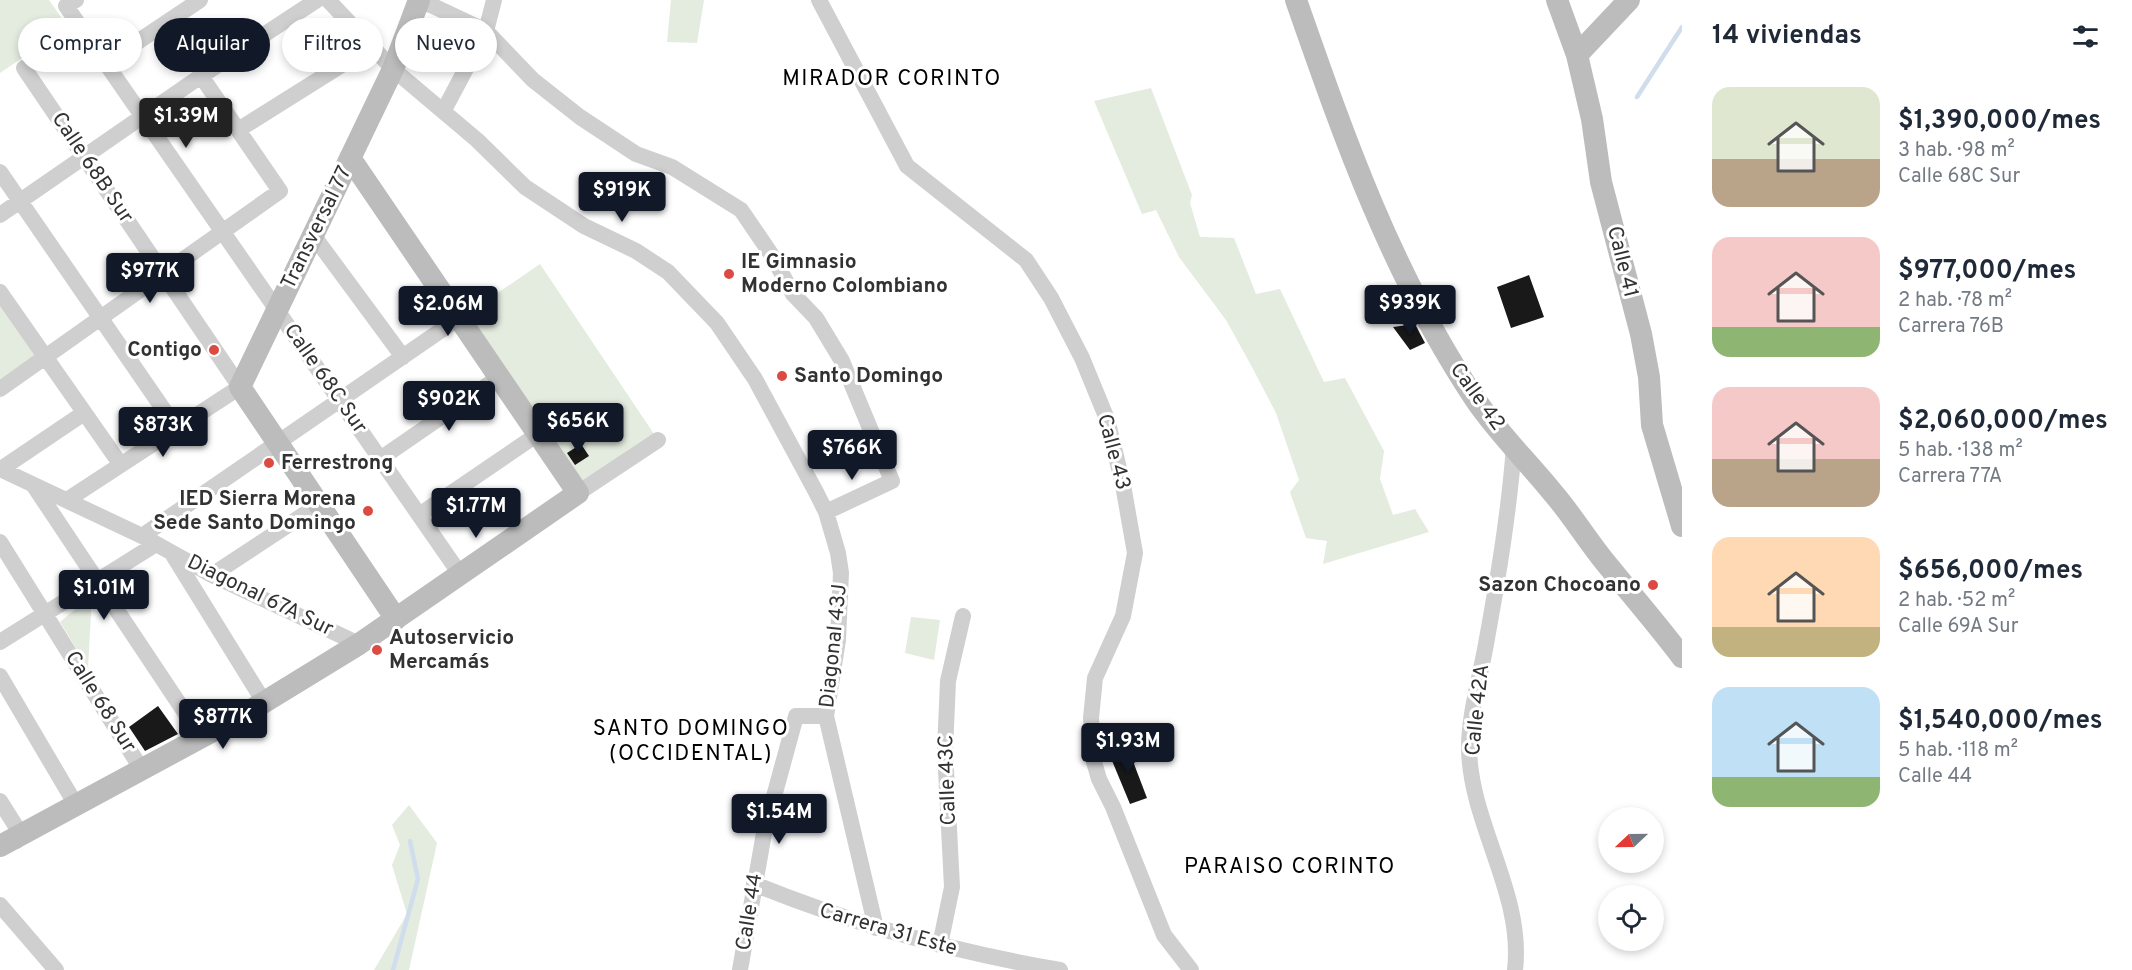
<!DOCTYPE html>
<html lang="es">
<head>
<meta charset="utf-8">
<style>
  body { margin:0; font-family:Overpass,sans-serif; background:#f2f2f3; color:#1f2937; height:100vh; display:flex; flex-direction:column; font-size:22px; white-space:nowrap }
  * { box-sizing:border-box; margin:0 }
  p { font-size:20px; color:#747a83 }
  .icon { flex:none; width:33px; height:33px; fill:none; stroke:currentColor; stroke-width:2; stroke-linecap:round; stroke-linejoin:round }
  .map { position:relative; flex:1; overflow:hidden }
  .panel { display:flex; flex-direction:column; background:#fff; width:450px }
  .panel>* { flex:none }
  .top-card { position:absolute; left:18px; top:18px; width:570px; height:54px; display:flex; gap:12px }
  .needle { width:39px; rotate:248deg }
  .controls { position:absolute; left:1598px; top:807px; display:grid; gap:12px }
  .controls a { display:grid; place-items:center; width:66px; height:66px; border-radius:50%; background:#fff; box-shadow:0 3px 9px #0003; font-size:30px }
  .price { position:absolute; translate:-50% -51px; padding:0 14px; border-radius:6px; background:#111827; color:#fff; font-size:20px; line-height:39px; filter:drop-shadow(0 2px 3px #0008) }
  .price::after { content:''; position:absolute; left:50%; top:36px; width:18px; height:14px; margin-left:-9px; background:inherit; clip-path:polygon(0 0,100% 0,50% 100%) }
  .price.on { background:#222; color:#fff }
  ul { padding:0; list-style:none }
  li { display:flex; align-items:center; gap:18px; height:150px; padding:0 30px }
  li span { display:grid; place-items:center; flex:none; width:168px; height:120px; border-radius:18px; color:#555 }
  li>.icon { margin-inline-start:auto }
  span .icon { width:72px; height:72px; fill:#fffc; stroke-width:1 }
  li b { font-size:26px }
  h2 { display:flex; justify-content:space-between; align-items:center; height:72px; padding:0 30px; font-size:26px }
  .pill { padding:0 21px; border-radius:27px; background:#fff; box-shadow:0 3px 9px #0003; font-size:21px; line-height:54px }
  .pill.on { background:#111827; color:#fff }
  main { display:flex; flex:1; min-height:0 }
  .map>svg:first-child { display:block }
  .green { fill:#e4ebdf }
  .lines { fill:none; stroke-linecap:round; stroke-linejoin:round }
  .stream { stroke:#d0ddec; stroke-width:4.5 }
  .building { fill:#191919 }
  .street { stroke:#cfcfcf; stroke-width:16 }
  .secondary { stroke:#bcbcbc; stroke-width:22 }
  .poi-dot { fill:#db4b43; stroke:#fff; stroke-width:2 }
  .labels { text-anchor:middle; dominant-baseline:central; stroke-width:6; stroke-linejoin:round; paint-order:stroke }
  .street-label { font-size:21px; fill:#323232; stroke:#fff }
  .poi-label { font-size:21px; font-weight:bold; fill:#323232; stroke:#fff; text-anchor:start }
  .neighbourhood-label { font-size:22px; letter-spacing:1.5px; fill:#000; stroke:#fff }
</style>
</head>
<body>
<main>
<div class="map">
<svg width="1682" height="970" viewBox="0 0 1682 970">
  <rect width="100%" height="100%" fill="#fff"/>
  <!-- green -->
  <path class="green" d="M0 0H49L68 27 0 73Z
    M671 0H704L697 43 667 42Z
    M1151 88 1192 195 1190 203 1200 237 1234 238 1256 294 1280 289 1324 382 1345 378 1384 451 1380 479 1393 515 1415 509 1429 532 1323 564 1327 541 1306 538 1290 492 1299 480 1276 413 1252 367 1226 320 1179 257 1156 210 1142 214 1094 101Z
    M540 264 656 437 580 489 464 316Z
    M0 304 35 355 0 379Z
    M92 595 88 668 60 622Z
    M911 617 940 620 934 660 905 653Z
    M409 805 437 843 409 970H374L407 914 392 865 400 845 392 825Z"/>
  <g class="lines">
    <!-- stream -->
    <path class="stream" d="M1637 97 1682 27
      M393 970 418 879 410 841"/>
  </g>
  <!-- building -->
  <path class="building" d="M434 18 472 36 461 55 438 49 436 57 421 50Z
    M1529 275 1544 317 1511 328 1497 287Z
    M1415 324 1425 343 1410 350 1393 327Z
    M581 444 589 456 575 465 567 453Z
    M158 706 178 734 145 751 129 727Z
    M1126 743 1147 798 1130 804 1108 751Z"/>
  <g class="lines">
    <!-- street -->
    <path class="street" d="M76 0 66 6 460 574
      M328 0 393 69 477 140 525 187 584 226 636 251 668 272 717 323 755 379 816 492 826 512 838 553 841 573 838 640 826 716 876 928
      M819 0 907 166 1026 260 1051 298 1082 358 1107 419 1123 485 1135 553 1123 616 1095 678 1091 718 1094 762 1099 779 1113 807 1164 935 1191 970
      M418 1 433 6 486 31 533 80 580 117 636 154 672 167 741 210 771 254 793 294 816 318 842 361 892 481 826 512
      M106 63 200 0
      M24 68 240 387 67 500
      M444 110 486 31 494 0
      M238 130 372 46
      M0 172 177 429
      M0 215 201 76 317 0
      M313 235 403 357
      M0 292 121 465
      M0 389 280 191 201 76
      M1514 446C1509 513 1498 578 1486 644 1480 678 1469 714 1469 748 1470 824 1524 893 1515 970
      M380 459 499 377
      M0 469 142 536 212 575 359 644
      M1 469 84 413
      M34 486 202 738
      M578 493 658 440
      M419 515 538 434
      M142 536 459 318
      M0 542 142 770
      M173 555 264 702
      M212 575 320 504
      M0 642 156 544
      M0 676 76 805
      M0 801 22 836 16 841
      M754 884C854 925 955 952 1060 970
      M0 905 56 970
      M940 945 952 887 945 750 948 681 963 616
      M740 970 764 833 796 716H826"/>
    <!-- secondary -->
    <path class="secondary" d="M1296 0C1346 143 1391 272 1475 399 1498 433 1528 462 1553 493 1572 515 1587 540 1605 562 1631 594 1657 624 1682 657
      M1557 0 1577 55 1592 119 1601 182 1641 334 1649 377 1652 425 1682 526
      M1577 55 1629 0
      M396 619 240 387 393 69 419 0
      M0 846 248 712 359 644 578 493 350 158"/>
  </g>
  <!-- markers -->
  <g class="poi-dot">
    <circle cx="729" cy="274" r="6"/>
    <circle cx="214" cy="350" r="6"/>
    <circle cx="782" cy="376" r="6"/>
    <circle cx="269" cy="463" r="6"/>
    <circle cx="368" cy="511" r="6"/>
    <circle cx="1653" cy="585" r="6"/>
    <circle cx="377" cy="650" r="6"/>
  </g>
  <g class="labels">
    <!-- street labels -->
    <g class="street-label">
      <text transform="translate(92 168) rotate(56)">Calle 68B Sur</text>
      <text transform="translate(317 228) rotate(-64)">Transversal 77</text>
      <text transform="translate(1622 262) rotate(76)">Calle 41</text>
      <text transform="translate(325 379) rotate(55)">Calle 68C Sur</text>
      <text transform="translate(1477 397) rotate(54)">Calle 42</text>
      <text transform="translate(1113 452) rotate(75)">Calle 43</text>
      <text transform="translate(260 596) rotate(26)">Diagonal 67A Sur</text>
      <text transform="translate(834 646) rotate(-84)">Diagonal 43J</text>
      <text transform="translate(100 702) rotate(58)">Calle 68 Sur</text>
      <text transform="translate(1478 710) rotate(-84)">Calle 42A</text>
      <text transform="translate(948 780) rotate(-92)">Calle 43C</text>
      <text transform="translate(750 912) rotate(-81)">Calle 44</text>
      <text transform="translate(888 930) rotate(16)">Carrera 31 Este</text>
    </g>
    <!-- poi labels -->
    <g class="poi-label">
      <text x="741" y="262">IE Gimnasio<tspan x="741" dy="24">Moderno Colombiano</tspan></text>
      <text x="202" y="350" text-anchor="end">Contigo</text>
      <text x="794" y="376">Santo Domingo</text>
      <text x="281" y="463">Ferrestrong</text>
      <text x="356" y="499" text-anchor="end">IED Sierra Morena<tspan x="356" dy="24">Sede Santo Domingo</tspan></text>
      <text x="1641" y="585" text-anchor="end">Sazon Chocoano</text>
      <text x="389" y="638">Autoservicio<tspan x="389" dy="24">Mercamás</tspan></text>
    </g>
    <!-- neighbourhood labels -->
    <g class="neighbourhood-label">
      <text x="892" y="79">MIRADOR CORINTO</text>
      <text x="691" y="729">SANTO DOMINGO<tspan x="691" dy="25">(OCCIDENTAL)</tspan></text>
      <text x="1290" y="867">PARAISO CORINTO</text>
    </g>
  </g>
</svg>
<div class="controls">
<a><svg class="needle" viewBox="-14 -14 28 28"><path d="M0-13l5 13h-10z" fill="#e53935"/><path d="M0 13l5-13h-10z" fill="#747a83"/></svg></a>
<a><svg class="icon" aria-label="locate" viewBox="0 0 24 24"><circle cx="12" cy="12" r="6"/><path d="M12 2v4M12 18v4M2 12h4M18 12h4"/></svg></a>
</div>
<b class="price on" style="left:186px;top:149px">$1.39M</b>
<b class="price" style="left:622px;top:223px">$919K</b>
<b class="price" style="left:150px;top:304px">$977K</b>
<b class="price" style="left:1410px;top:336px">$939K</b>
<b class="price" style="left:448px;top:337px">$2.06M</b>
<b class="price" style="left:449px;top:432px">$902K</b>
<b class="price" style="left:578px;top:454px">$656K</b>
<b class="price" style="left:163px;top:458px">$873K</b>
<b class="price" style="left:852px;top:481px">$766K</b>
<b class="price" style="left:476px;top:539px">$1.77M</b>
<b class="price" style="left:104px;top:621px">$1.01M</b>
<b class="price" style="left:223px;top:750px">$877K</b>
<b class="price" style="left:1128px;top:774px">$1.93M</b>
<b class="price" style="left:779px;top:845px">$1.54M</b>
<div class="top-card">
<a class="pill">Comprar</a>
<a class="pill on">Alquilar</a>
<a class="pill">Filtros</a>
<a class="pill">Nuevo</a>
</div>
</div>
<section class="panel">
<h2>14 viviendas<svg class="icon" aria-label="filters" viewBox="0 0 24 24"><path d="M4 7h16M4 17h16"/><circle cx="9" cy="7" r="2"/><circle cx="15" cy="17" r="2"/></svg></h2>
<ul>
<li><span style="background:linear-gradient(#dfe7d0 60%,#b9a48a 0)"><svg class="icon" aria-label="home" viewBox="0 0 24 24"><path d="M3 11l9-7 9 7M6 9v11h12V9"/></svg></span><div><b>$1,390,000/mes</b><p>3 hab. · 98 m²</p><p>Calle 68C Sur</p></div></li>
<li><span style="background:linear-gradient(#f6c9c9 75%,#8fb573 0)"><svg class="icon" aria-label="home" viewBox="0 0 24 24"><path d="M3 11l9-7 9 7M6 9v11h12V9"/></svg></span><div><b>$977,000/mes</b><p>2 hab. · 78 m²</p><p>Carrera 76B</p></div></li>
<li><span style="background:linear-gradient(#f6c9c9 60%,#b9a48a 0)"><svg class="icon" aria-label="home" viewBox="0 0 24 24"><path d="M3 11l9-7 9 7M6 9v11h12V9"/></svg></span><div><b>$2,060,000/mes</b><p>5 hab. · 138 m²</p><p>Carrera 77A</p></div></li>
<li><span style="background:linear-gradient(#ffd9b3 75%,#c2b280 0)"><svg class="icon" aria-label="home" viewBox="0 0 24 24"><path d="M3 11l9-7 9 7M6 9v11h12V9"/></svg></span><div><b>$656,000/mes</b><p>2 hab. · 52 m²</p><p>Calle 69A Sur</p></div></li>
<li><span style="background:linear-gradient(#bfe0f5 75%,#8fb573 0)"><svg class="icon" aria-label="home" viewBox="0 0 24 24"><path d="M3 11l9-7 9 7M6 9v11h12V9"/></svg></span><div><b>$1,540,000/mes</b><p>5 hab. · 118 m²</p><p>Calle 44</p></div></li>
</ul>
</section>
</main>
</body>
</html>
